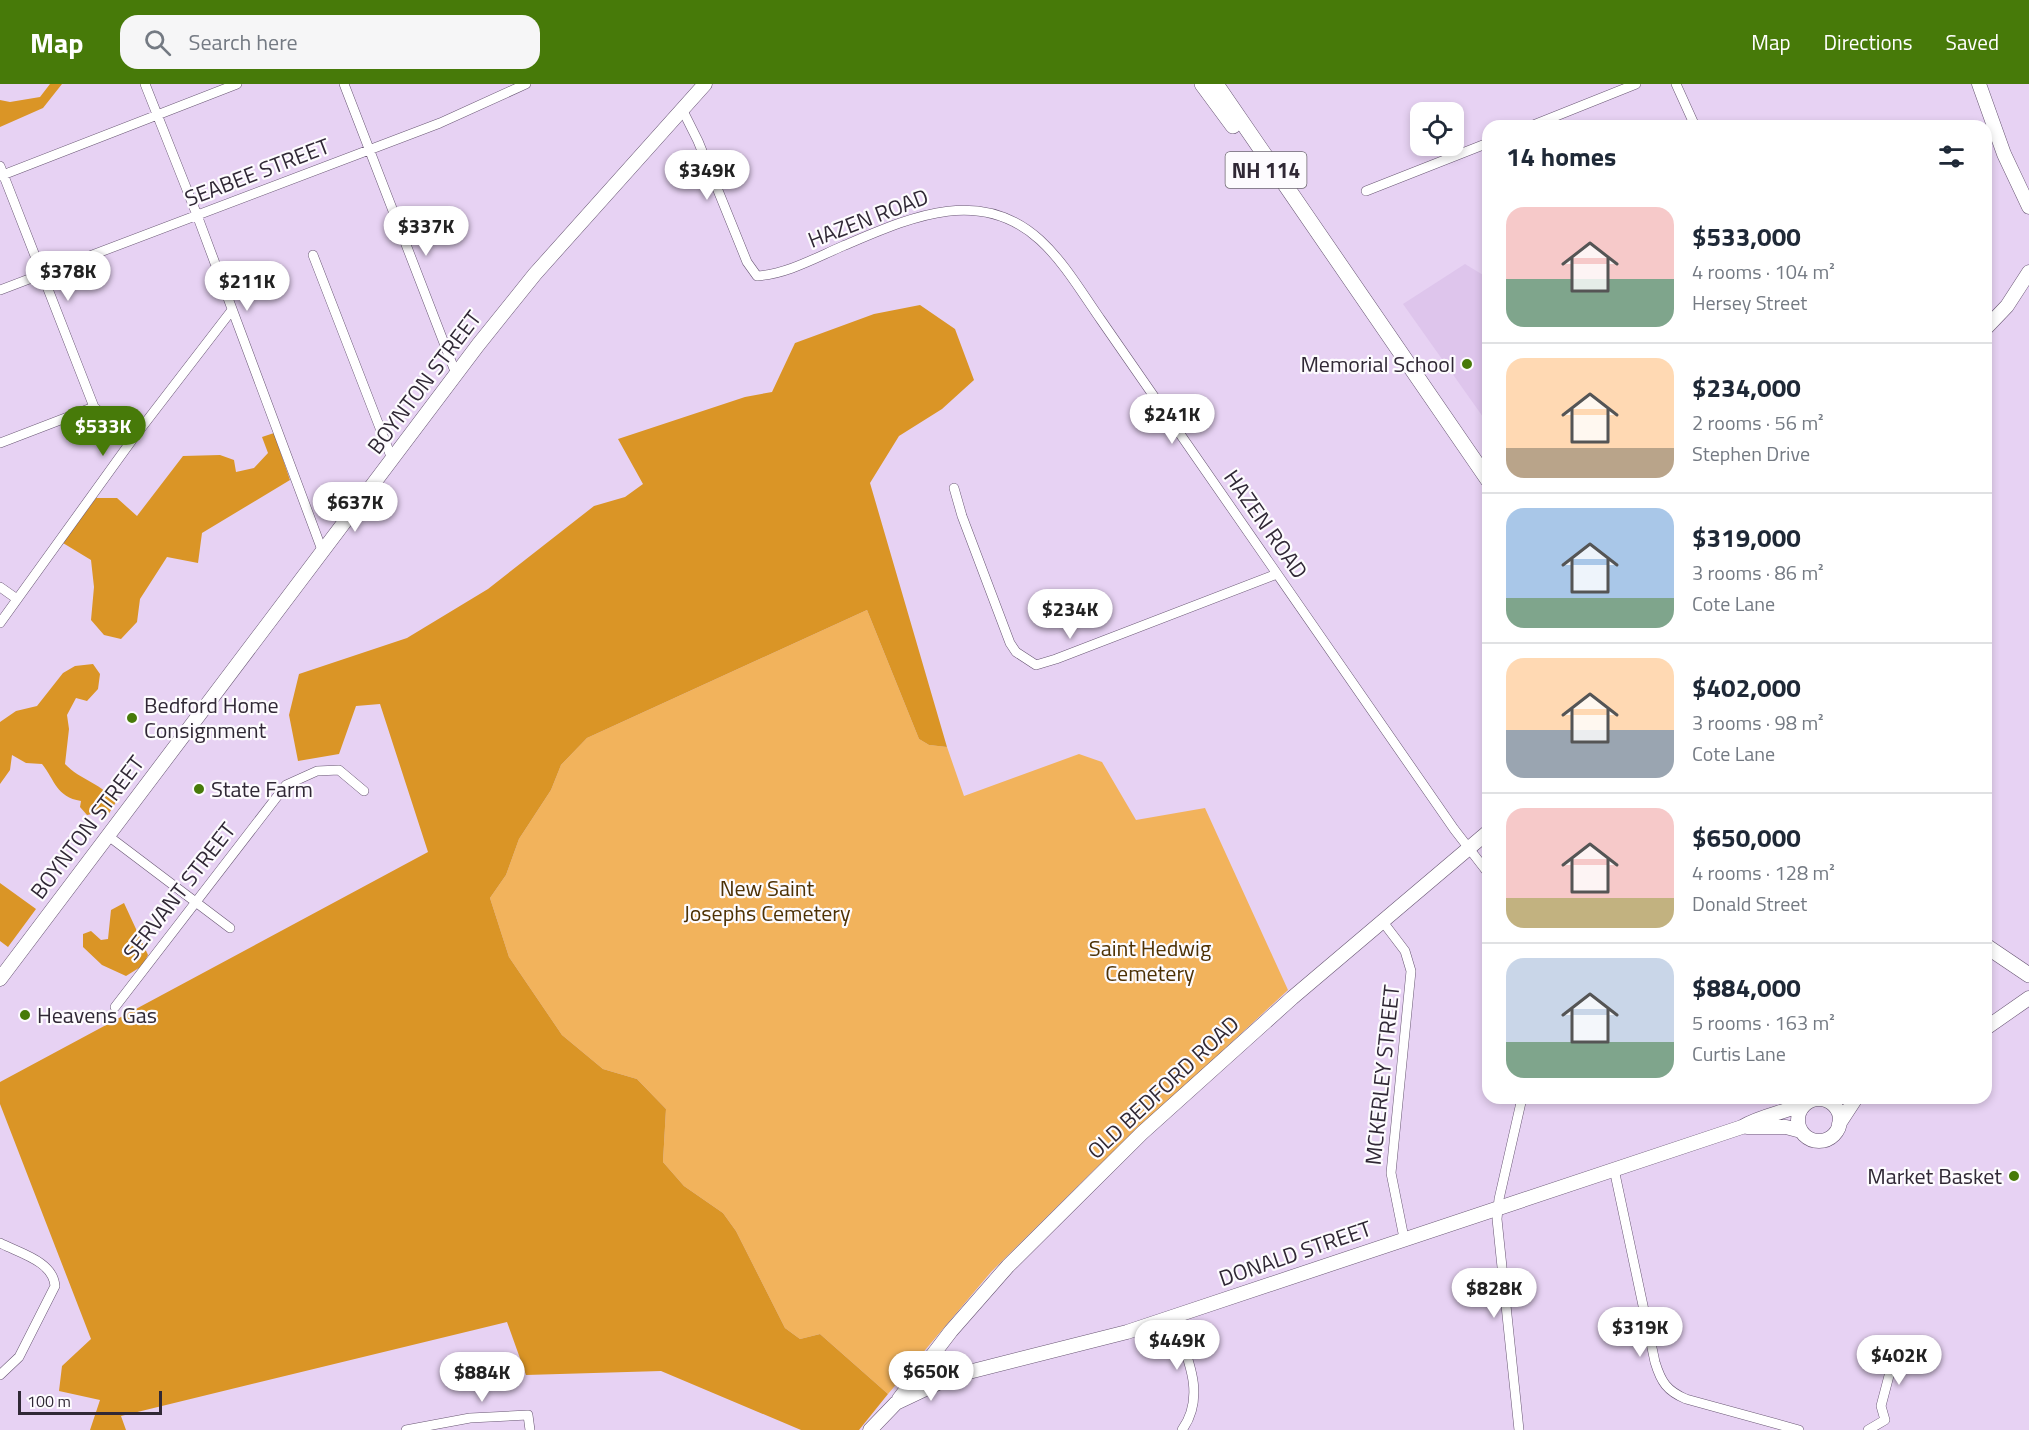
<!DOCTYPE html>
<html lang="en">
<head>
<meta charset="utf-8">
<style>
  body { margin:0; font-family:"Titillium Web",sans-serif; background:#f6f6f7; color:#1f2937; height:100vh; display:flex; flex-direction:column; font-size:22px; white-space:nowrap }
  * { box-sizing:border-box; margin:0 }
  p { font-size:20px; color:#747a83 }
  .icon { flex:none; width:33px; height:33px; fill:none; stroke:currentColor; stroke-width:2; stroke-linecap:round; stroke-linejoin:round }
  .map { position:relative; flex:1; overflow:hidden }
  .sheet { position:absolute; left:1482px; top:36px; width:510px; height:984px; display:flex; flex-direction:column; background:#fff; border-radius:18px; box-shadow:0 3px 9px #0003 }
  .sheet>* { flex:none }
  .fabs { position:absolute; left:1410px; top:18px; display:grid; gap:12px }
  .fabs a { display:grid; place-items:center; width:54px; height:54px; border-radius:12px; background:#fff; box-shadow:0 3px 9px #0003; font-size:30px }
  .scale { position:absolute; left:18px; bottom:15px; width:144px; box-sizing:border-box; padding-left:6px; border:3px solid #302835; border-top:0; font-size:16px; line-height:21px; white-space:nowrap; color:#302835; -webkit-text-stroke:4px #fdfbfe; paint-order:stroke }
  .price { position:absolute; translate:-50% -51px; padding:0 14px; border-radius:21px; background:#fff; color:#222; font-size:20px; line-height:39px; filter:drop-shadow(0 2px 3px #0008) }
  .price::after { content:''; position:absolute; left:50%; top:36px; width:18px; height:14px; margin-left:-9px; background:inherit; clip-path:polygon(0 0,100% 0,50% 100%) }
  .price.active { background:#477a09; color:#fff }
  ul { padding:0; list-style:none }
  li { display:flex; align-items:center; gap:18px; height:150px; padding:0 24px }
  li+li { border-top:2px solid #e0e1e3 }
  li span { display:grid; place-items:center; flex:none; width:168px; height:120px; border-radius:18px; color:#555 }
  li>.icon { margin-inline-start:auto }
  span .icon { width:72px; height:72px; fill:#fffc; stroke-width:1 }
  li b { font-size:26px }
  h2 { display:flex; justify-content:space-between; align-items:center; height:72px; padding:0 24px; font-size:26px }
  header { display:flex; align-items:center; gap:36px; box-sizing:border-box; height:84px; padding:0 30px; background:#477a09; color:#fff }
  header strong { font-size:28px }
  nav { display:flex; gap:33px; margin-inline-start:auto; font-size:21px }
  .search { width:420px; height:54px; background:#f6f6f7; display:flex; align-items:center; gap:15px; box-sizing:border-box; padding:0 21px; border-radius:18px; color:#747a83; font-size:22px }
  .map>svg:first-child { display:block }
  .built { fill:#dec5ec }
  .green { fill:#f2b35c }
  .forest { fill:#da9526 }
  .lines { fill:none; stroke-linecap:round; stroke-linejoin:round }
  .street-casing { stroke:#685673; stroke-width:10 }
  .secondary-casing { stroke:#685673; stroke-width:15 }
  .primary-casing { stroke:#685673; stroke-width:16 }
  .street { stroke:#fff; stroke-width:9 }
  .secondary { stroke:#fff; stroke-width:14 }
  .primary { stroke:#fff; stroke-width:15 }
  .poi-dot { fill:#477a09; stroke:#fdfbfe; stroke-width:2 }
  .labels { text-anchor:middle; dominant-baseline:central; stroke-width:4.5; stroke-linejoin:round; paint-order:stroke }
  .shield { fill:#fdfbfe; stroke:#6e6771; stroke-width:1.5 }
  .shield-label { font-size:21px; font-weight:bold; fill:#302835 }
  .street-label { font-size:22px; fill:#302835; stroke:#fdfbfe }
  .poi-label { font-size:22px; fill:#302835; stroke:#fdfbfe; text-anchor:start }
  .park-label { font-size:22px; fill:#4d3104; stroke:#fdfbfe }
</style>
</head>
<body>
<header>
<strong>Map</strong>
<div class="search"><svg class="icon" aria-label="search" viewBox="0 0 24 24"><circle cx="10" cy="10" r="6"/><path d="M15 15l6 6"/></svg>Search here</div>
<nav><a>Map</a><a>Directions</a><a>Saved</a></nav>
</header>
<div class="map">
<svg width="2029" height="1346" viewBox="0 0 2029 1346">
  <rect width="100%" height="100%" fill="#e7d2f3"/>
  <!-- built -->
  <path class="built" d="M1465 180 1488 194V340L1403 220Z"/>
  <!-- green -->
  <path class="green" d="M867 526 919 655 929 661 947 663 964 712 1079 670 1102 678 1136 736 1205 724 1288 906 1095 1085 991 1188 888 1310 820 1250 800 1255 785 1244 736 1147 723 1129 684 1102 663 1078 666 1025 637 995 603 985 562 951 509 873 490 814 506 791 519 755 551 706 561 681 587 654Z"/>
  <!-- forest -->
  <path class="forest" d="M50 0H62L43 24 0 43V16L10 18 40 13Z
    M920 221 955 245 974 296 942 325 899 352 870 399 947 663 929 661 919 655 867 526 587 654 561 681 551 706 519 755 506 791 490 814 509 873 562 951 603 985 637 995 666 1025 663 1078 684 1102 723 1129 736 1147 785 1244 800 1255 820 1250 888 1310 859 1346H801L661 1287 526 1291 507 1238 121 1332 126 1346H90L100 1316 59 1307 62 1282 91 1255 0 1020V998L428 768 380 620 356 622 339 670 298 677 289 631 299 590 407 554 488 505 594 422 625 413 643 400 618 355 745 313 772 308 795 259 874 230Z
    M274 349 290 396 202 449 198 479 167 473 140 515 137 538 121 555 104 551 91 536 94 503 91 476 63 459 96 414H117L137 432 183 372 220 371 234 376 236 388 254 384 268 369 262 353Z
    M93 580 100 590 98 605 87 617 76 614 67 631 69 645 65 680C80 696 103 700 116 718L108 731 97 729 87 731 80 723 81 717C56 713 55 696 42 680L26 679 12 671 10 686 0 700V638L16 627 37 622 63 589 75 582Z
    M0 799 36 825 8 863 0 857Z
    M124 819 148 871 142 882 126 892 102 881 83 863V850L91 847 101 856 108 855 111 826Z"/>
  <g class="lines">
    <!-- street casing -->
    <g class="street-casing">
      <path id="street" d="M145 0 197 131 322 466
        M344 0 456 290
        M1676 0 1695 42
        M683 27 698 57 747 178 757 192C787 190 815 174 843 162 907 135 979 100 1040 156 1064 178 1082 209 1101 236L1454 745 1488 789
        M1531 42 1636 0
        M0 82 94 323 132 356
        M0 92 237 0
        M1366 107 1488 59
        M313 171 392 375
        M0 206 440 39 526 0
        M0 359 94 323
        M954 404 962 432 1010 559 1016 568 1036 581 1056 575 1277 490
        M0 503 17 515
        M0 539 132 356 232 226
        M107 751 230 844
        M1383 838 1405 867 1411 887 1391 1089 1404 1154
        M115 923 286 701 317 687 339 686 364 707
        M1614 1085 1655 1278C1661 1298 1667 1307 1686 1315L1799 1346
        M0 1159C19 1169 53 1177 55 1202L19 1273 0 1291
        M1173 1232C1185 1269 1208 1310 1182 1346
        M406 1346 470 1334 528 1331 530 1346
        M1519 1346 1497 1135 1499 1115 1522 1014
        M1868 1346 1885 1336 1881 1322 1895 1269"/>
    </g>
    <!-- secondary casing -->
    <g class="secondary-casing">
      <path id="secondary" d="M1979 0 2004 70 2029 123
        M1986 244 2007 222 2029 188
        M0 895 478 261 535 190 705 0
        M1986 944 2029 914
        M1798 1036a21 21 0 1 1 42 0a21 21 0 1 1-42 0Z
        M1839 1040 1856 1014
        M1747 1043H1786L1801 1047
        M928 1276 937 1287 953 1292
        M899 1315 951 1247 1008 1182 1142 1049 1292 914 1488 748
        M870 1346 896 1319 953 1292 1127 1248 1742 1043C1762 1031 1788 1028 1810 1017"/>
    </g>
    <!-- primary casing -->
    <g class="primary-casing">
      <path id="primary" d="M1202 0 1233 42
        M1216 0 1488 396
        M1986 862 2029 891"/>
    </g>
    <!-- street -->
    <use href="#street" class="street"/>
    <!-- secondary -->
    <use href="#secondary" class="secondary"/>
    <!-- primary -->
    <use href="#primary" class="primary"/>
  </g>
  <!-- markers -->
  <g class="poi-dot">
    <circle cx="1467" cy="280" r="6"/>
    <circle cx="132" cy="634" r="6"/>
    <circle cx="199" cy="705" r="6"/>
    <circle cx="25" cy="931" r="6"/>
    <circle cx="2014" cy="1092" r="6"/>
  </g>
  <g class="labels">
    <!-- shield labels -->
    <rect class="shield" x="1225.5" y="68" width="81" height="36" rx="4.5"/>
    <g class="shield-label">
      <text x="1266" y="86">NH 114</text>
    </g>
    <!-- street labels -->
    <g class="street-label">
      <text transform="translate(257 88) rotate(-21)">SEABEE STREET</text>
      <text transform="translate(868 134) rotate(-21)">HAZEN ROAD</text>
      <text transform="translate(424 298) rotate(-53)">BOYNTON STREET</text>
      <text transform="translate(1266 440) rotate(55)">HAZEN ROAD</text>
      <text transform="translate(87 743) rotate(-53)">BOYNTON STREET</text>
      <text transform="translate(179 807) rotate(-52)">SERVANT STREET</text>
      <text transform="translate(1382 991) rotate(-84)">MCKERLEY STREET</text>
      <text transform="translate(1163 1003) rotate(-43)">OLD BEDFORD ROAD</text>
      <text transform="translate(1295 1169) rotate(-19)">DONALD STREET</text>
    </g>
    <!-- poi labels -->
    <g class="poi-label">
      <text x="1455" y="280" text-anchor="end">Memorial School</text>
      <text x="144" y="621">Bedford Home<tspan x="144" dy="25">Consignment</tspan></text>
      <text x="211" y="705">State Farm</text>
      <text x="37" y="931">Heavens Gas</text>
      <text x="2002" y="1092" text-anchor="end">Market Basket</text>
    </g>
    <!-- park labels -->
    <g class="park-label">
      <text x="767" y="804">New Saint<tspan x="767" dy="25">Josephs Cemetery</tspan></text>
      <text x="1150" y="864">Saint Hedwig<tspan x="1150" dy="25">Cemetery</tspan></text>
    </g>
  </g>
</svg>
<div class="fabs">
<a><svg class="icon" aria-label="locate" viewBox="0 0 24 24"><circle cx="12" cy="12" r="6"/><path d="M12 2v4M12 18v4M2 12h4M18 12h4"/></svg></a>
</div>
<div class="scale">100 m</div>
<b class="price" style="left:707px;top:117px">$349K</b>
<b class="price" style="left:426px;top:173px">$337K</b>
<b class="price" style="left:68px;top:218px">$378K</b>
<b class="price" style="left:247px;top:228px">$211K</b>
<b class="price" style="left:1172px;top:361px">$241K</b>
<b class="price active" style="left:103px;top:373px">$533K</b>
<b class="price" style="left:355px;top:449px">$637K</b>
<b class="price" style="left:1070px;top:556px">$234K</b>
<b class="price" style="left:1494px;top:1235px">$828K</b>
<b class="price" style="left:1640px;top:1274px">$319K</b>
<b class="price" style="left:1177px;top:1287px">$449K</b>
<b class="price" style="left:1899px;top:1302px">$402K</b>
<b class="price" style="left:931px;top:1318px">$650K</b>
<b class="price" style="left:482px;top:1319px">$884K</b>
<section class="sheet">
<h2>14 homes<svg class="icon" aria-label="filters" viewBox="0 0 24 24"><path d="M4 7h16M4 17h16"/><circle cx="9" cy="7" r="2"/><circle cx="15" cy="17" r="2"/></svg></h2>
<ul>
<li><span style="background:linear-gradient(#f6c9c9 60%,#7fa58c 0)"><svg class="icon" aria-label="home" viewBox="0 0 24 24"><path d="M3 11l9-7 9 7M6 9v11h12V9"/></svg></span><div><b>$533,000</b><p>4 rooms · 104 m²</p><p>Hersey Street</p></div></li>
<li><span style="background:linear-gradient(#ffd9b3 75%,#b9a48a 0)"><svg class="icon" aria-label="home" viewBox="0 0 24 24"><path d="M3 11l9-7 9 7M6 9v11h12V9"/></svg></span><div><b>$234,000</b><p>2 rooms · 56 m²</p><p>Stephen Drive</p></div></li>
<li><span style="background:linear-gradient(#a9c7e8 75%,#7fa58c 0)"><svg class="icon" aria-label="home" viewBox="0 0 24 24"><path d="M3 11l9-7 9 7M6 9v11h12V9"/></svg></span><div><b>$319,000</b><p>3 rooms · 86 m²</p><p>Cote Lane</p></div></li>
<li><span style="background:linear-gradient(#ffd9b3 60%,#9aa5b1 0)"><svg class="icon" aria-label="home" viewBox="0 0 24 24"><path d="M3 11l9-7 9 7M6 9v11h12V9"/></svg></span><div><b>$402,000</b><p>3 rooms · 98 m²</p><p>Cote Lane</p></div></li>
<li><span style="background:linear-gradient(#f6c9c9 75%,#c2b280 0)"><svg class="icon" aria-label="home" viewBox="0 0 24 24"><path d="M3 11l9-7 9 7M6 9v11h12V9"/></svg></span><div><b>$650,000</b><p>4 rooms · 128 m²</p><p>Donald Street</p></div></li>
<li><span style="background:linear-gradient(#c9d6e8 70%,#7fa58c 0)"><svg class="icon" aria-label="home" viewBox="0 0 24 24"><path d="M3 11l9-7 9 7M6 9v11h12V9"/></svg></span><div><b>$884,000</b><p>5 rooms · 163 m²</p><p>Curtis Lane</p></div></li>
</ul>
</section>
</div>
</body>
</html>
